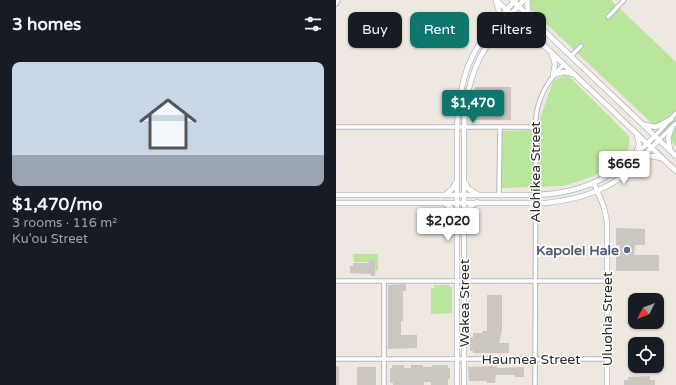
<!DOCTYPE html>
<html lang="en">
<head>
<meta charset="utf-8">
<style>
  body { margin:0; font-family:"Varela Round",sans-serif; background:#242831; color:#f1f3f6; height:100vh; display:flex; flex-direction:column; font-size:15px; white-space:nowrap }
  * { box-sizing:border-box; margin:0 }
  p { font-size:13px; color:#9ea1a6 }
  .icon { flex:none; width:22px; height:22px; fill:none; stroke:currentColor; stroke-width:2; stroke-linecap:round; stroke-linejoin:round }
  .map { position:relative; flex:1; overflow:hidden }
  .details { display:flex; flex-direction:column; background:#171b24; width:336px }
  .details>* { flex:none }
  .banner { position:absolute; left:12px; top:12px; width:268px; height:36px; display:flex; gap:8px }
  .needle { width:26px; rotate:228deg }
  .fabs { position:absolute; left:292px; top:293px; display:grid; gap:8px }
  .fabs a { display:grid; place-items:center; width:36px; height:36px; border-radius:8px; background:#171b24; box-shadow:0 1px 3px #0004; font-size:20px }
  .price { position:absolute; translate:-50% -34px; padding:0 9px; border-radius:4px; background:#fff; color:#222; font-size:13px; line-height:26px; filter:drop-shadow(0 1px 2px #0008) }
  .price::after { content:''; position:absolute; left:50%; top:24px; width:12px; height:9px; margin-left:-6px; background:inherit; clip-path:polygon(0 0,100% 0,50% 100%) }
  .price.selected { background:#0f766e; color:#fff }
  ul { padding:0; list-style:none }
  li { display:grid; align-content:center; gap:8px; height:212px; padding:0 12px }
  li span { display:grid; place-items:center; height:124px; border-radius:8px; color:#555 }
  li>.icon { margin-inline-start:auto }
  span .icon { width:72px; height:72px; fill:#fffc; stroke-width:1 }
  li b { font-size:17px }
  h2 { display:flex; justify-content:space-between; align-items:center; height:48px; padding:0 12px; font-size:17px }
  .tag { padding:0 14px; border-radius:8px; background:#171b24; box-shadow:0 1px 3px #0004; font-size:14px; line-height:36px }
  .tag.selected { background:#0f766e; color:#fff }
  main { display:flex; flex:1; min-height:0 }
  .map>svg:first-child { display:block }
  .green { fill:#b9e59d }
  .building { fill:#cbc6bf }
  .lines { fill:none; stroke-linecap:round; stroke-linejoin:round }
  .street-casing { stroke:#b4b7c1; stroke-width:5.5 }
  .secondary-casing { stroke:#b4b7c1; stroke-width:6 }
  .street { stroke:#fff; stroke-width:3.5 }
  .secondary { stroke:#fff; stroke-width:4.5 }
  .service-dot { fill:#5c6f8a; stroke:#fff; stroke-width:1.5 }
  .labels { text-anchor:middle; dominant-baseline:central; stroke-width:3; stroke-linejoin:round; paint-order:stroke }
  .street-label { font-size:14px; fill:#2e2e2e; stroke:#fff }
  .service-label { font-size:14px; font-weight:bold; fill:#4e5e75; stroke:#fff; text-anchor:end }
</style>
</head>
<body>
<main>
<section class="details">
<h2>3 homes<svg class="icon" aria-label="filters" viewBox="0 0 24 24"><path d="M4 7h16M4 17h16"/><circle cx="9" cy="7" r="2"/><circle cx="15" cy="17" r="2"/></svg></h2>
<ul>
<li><span style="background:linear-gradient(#c9d6e8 75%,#9aa5b1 0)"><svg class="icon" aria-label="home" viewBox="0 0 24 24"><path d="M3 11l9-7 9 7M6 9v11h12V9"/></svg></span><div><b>$1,470/mo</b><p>3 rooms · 116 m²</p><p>Ku'ou Street</p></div></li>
</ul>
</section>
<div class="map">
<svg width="340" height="385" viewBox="0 0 340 385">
  <rect width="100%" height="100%" fill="#efe8e1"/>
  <!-- green -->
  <path class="green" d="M185 0H275L340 62V146Z
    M231 74 294 137 292 151 258 176 228 186 164 188 162 131 203 130 204 119 217 81Z
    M17 254H42V270L39 271V260H33V262H18Z
    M98 285H112L116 288V313L95 314V288H98Z"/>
  <!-- building -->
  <path class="building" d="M139 87H175V120H139L137 104Z
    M280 228 309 229V245H299L298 255H323V271H280V255H284V245H280Z
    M33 260H39V276H35V274L14 273V266H17V263H33Z
    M70 284V291H67V321H65V335H81V348L52 349V285Z
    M151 295H166V331L163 343H173V353H137V351H134V337H137V333H146V331H151Z
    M56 365H68V368H75V365H87V367H96V365H112V368H114V379H112V385H95V382H88V385H57V383H54V368H56Z
    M0 366 3 367V385H0Z
    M161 366V368L188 367V377H179V375H160L159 383H151V381H133L132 367Z
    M21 367H40V385H21Z
    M314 376V380H319V385H288V380H292V377Z"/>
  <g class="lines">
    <!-- street casing -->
    <g class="street-casing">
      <path id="street" d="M0 4 2 0
        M272 17 288 0
        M235 56 245 46
        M0 127H199
        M319 136 340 113
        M323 140 340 123
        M163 195 164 127
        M0 281H271
        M0 359H271
        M48 385V281
        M199 385 200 116C203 94 213 80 228 64"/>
    </g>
    <!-- secondary casing -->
    <g class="secondary-casing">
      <path id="secondary" d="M160 0 340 171
        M176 0 340 156
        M191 0 192 10 194 17
        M160 1 163 11 161 19
        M166 26 175 23 184 24
        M216 54 219 64 217 75
        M217 75 228 72 237 74
        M309 125 320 127 335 119
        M334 149 332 138 336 128
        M300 153 303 145 301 135
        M304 160 315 156 325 158
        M129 183 133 189 141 194
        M258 183 268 207 271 222V385
        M0 195H199C254 193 281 174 319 136
        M109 195 116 189 120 183
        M0 203H210C238 200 266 193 288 175 300 164 311 152 323 140
        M108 203 115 208 120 214
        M128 215 133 208 141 202
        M121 385V127C124 67 139 42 180 0
        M128 385V127C130 69 150 40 188 0"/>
    </g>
    <!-- street -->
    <use href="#street" class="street"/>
    <!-- secondary -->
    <use href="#secondary" class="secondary"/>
  </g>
  <!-- markers -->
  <circle class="service-dot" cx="291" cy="250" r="4"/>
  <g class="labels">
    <!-- street labels -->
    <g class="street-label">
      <text transform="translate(199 172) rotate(-90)">Alohikea Street</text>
      <text transform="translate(128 303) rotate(-90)">Wakea Street</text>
      <text transform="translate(271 319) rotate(-90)">Uluohia Street</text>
      <text x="195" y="359">Haumea Street</text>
    </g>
    <!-- service labels -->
    <g class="service-label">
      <text x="283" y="250">Kapolei Hale</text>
    </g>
  </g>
</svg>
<div class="fabs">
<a><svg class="needle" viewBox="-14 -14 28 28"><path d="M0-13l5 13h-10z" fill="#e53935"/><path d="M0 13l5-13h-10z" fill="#9ea1a6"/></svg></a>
<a><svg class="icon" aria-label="locate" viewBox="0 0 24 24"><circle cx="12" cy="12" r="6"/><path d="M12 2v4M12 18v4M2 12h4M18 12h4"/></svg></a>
</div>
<b class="price selected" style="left:137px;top:124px">$1,470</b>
<b class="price" style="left:288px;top:185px">$665</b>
<b class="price" style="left:112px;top:242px">$2,020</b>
<div class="banner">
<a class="tag">Buy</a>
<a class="tag selected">Rent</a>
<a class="tag">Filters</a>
</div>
</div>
</main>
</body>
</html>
